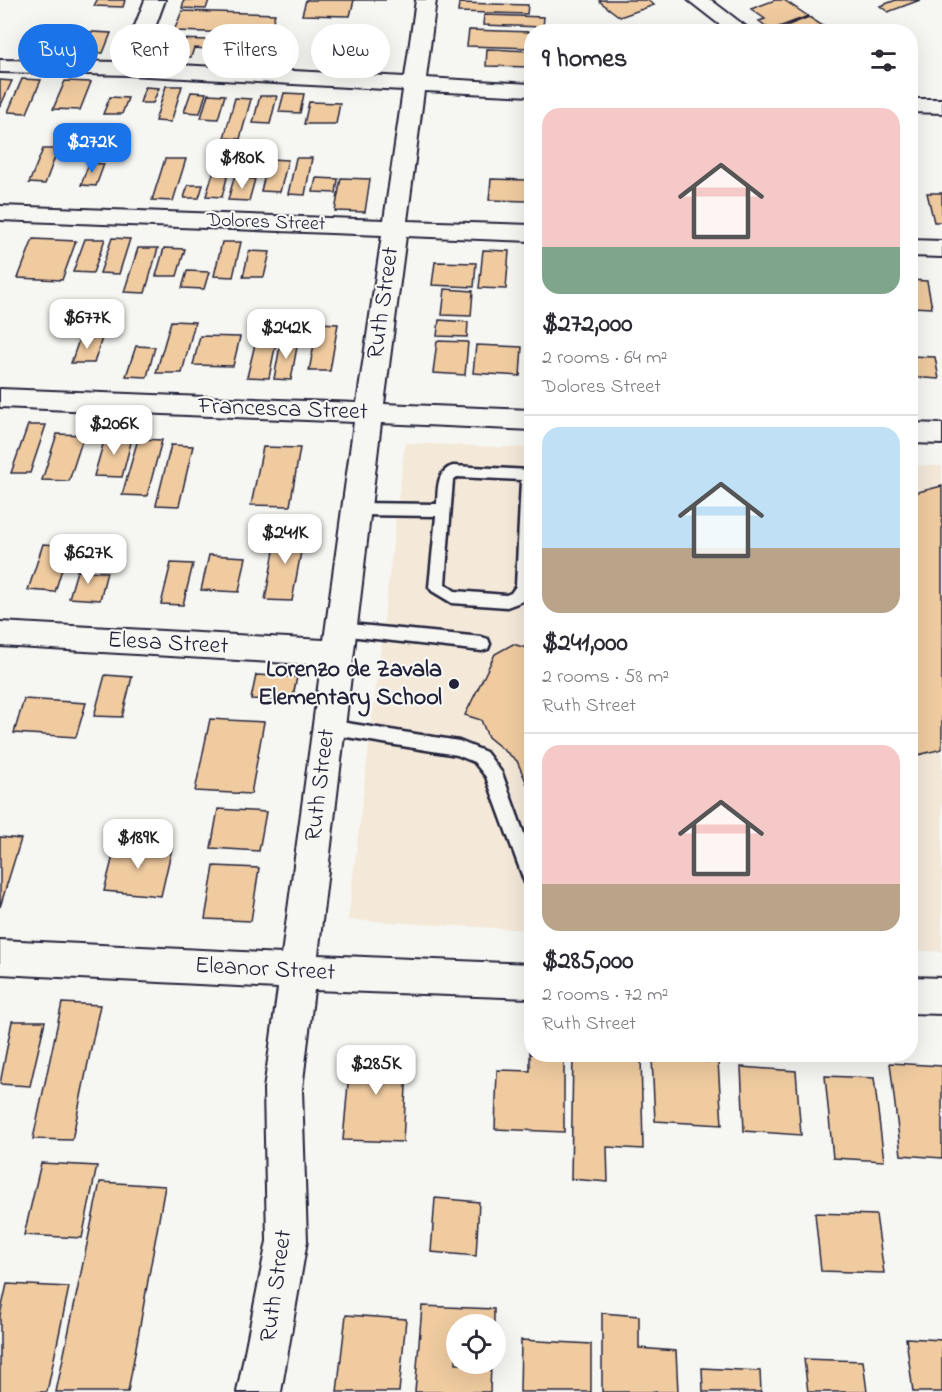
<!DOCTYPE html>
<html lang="en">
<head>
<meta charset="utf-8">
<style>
  body { margin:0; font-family:"Indie Flower",sans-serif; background:#f7f7f7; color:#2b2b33; height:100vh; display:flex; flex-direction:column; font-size:22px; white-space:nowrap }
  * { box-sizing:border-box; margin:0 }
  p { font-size:20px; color:#7c7c81 }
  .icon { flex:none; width:33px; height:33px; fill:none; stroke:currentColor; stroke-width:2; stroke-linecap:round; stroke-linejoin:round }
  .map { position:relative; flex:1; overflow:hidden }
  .drawer { position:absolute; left:524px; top:24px; width:394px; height:1038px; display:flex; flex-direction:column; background:#fff; border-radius:24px; box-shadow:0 6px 24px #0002 }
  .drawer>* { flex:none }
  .top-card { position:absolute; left:18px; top:24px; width:416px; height:54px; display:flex; gap:12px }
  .fabs { position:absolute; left:446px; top:1314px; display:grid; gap:12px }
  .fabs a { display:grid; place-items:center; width:60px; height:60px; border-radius:50%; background:#fff; box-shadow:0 6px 24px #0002; font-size:30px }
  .price { position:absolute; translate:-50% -51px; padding:0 14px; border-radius:12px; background:#fff; color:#222; font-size:20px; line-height:39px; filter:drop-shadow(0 2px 3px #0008) }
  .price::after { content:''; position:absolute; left:50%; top:36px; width:18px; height:14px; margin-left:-9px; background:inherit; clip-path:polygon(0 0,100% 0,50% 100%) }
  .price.active { background:#1a73e8; color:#fff }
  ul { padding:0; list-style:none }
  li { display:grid; align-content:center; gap:12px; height:318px; padding:0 18px }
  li+li { border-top:2px solid #e1e1e2 }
  li span { display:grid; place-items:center; height:186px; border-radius:18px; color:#555 }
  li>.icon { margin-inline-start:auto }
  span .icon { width:108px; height:108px; fill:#fffc; stroke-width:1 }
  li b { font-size:26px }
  h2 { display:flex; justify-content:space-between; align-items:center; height:72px; padding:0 18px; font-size:26px }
  .tag { padding:0 21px; border-radius:27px; background:#fff; box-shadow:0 6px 24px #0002; font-size:21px; line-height:54px }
  .tag.active { background:#1a73e8; color:#fff }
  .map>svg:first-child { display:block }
  .built { fill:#f4e9d9 }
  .building { fill:#f0cba0; stroke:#22223b; stroke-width:1.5 }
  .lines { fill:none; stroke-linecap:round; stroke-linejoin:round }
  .lane-casing { stroke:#22223b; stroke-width:5 }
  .street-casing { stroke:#22223b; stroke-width:4 }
  .lane { fill:#f6f6f2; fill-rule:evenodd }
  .street { fill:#f6f6f2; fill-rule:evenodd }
  .poi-dot { fill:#22223b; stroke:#f6f6f2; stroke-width:2 }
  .labels { text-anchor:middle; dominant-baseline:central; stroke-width:4.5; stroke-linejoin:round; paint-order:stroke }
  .far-street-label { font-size:20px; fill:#22223b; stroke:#f6f6f2 }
  .street-label { font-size:24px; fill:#22223b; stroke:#f6f6f2 }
  .poi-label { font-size:24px; font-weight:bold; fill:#22223b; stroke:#f6f6f2; text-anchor:end }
</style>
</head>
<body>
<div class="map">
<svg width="942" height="1392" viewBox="0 0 942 1392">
  <rect width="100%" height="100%" fill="#f6f6f2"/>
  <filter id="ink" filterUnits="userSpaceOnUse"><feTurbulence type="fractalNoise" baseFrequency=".0167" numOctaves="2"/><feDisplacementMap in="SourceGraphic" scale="12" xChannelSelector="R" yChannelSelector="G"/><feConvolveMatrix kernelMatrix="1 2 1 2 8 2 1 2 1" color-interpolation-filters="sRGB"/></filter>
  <g filter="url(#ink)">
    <!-- built -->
    <path class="built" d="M405 443 531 448V930L348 920Z
      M910 465 942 466V952L911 950Z"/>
    <!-- building -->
    <path class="building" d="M97 0H125L123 7 94 6Z
      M184 0H209L206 9 182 8Z
      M306 0H386H354L350 16 302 15Z
      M602 0H647L654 5 620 17 599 1Z
      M775 0H784L808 16 771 30 759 21 765 19 751 9Z
      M896 0H920L888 12 880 6Z
      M459 3 528 5 527 14 458 12Z
      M182 11 275 14 269 34 174 31Z
      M484 15 544 17 543 27 483 25Z
      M809 17 823 26 809 32H786L781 28Z
      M54 26H78L75 31 111 33 103 53 42 51Z
      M469 30 531 32V48L467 46Z
      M171 39 210 40 207 49 194 48 191 57 165 56Z
      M487 49 531 51V67L486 66Z
      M22 79 41 80 27 113 8 112Z
      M0 80 12 81 0 107Z
      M65 81 91 82 80 110 53 109Z
      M166 86H182L171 122 155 121Z
      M145 87 159 88 153 103H140Z
      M191 92 206 93 200 113 184 112Z
      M284 93 304 94 300 113 279 112Z
      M208 94 225 95 218 119 201 118Z
      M260 96H277L270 124 253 123Z
      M110 97 128 98 122 114H103Z
      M235 98 251 99 240 139 224 138Z
      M309 102 340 103 336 124H304Z
      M43 149H58L45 184 29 183Z
      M296 158H312L305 195 288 194Z
      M165 159H186L173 201 152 200Z
      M269 159 288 160 280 192 261 191Z
      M89 163 104 164 96 186 81 185Z
      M214 170H229L222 197 206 196Z
      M234 178 255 179 249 201 228 200Z
      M316 178 338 179 336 193 313 192Z
      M341 178 370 179 365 212 335 211Z
      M491 179 528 180 527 201 489 200Z
      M188 185H203L199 198H184Z
      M927 193H942V222H934Z
      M112 238 130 239 119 274 100 273Z
      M33 239 76 241 62 280 18 278Z
      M85 239H105L93 273 73 272Z
      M222 242H241L233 277 214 276Z
      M138 248H158L145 293 124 292Z
      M164 248 185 249 177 276H156Z
      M483 250 509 251 506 289 479 288Z
      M249 251 270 252 264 277H243Z
      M435 262 476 263 474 287 432 285Z
      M187 271 209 272 204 289 182 288Z
      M910 280 927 281 932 308 910 307Z
      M445 289 473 291 471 316 442 315Z
      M439 320 468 322 467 337 437 336Z
      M171 321 195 322 182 373H156Z
      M318 323 338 324 330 371H309Z
      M200 336 240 337 233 366 193 365Z
      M257 336 277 337 269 378 247 377Z
      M80 337 102 338 94 363H71Z
      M281 340 298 341 291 380 274 379Z
      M437 341 468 342 465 375 433 373Z
      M476 345 522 347 520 376 473 373Z
      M136 346 155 347 147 377 126 376Z
      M910 356 935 357 939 379 910 377Z
      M28 425H46L30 473H11Z
      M57 434 84 435 69 481 42 480Z
      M106 434 133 435 122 477 94 476Z
      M138 439 162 440 147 496 122 495Z
      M171 445 193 446 179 506 156 505Z
      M263 447 300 448 290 506 251 505Z
      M942 486V749L910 757V494Z
      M278 529 305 530 292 601 265 600Z
      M43 544 69 546 55 592 28 590Z
      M209 555 246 557 239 592 201 590Z
      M171 563 193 564 183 605 161 604Z
      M77 571 107 572 100 600 69 598Z
      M513 644 526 648 531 646V793L517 761 488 737 481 720 465 715 495 654Z
      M105 675 132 677 122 717 94 716Z
      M256 675 297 677 292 701 251 699Z
      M24 699 86 703 76 737 14 733Z
      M210 719 264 722 251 794 195 791Z
      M218 809 266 812 259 851 211 848Z
      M0 837 21 839 0 907Z
      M116 844 172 848 161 896 104 891Z
      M214 866 259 868 251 921 205 919Z
      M62 1003 100 1005 72 1140 33 1139Z
      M12 1021H45L30 1086 0 1084Z
      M530 1042 531 1054H564V1132L495 1129 497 1070 530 1071Z
      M351 1050 408 1051 403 1142 343 1140Z
      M573 1054H641L643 1149 607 1147 608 1182 571 1179Z
      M652 1059 718 1062 722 1125 655 1121Z
      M890 1063 942 1066V1158L901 1155Z
      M741 1067 796 1071 801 1135 744 1131Z
      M825 1076 874 1078 884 1161 833 1158Z
      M41 1163 97 1166 82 1238 24 1235Z
      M100 1182 165 1186 128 1392H56Z
      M435 1198 479 1202 476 1256 431 1252Z
      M815 1213 876 1215 884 1273 821 1271Z
      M7 1284 69 1287 47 1392H0V1315Z
      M422 1306 494 1309V1324H456V1364H491L490 1392H415Z
      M602 1313 639 1316V1348L676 1351 678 1392H602Z
      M346 1315 406 1319 399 1392H337Z
      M906 1338 942 1340V1392H913Z
      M521 1340 591 1344V1392H520Z
      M804 1359 863 1361 867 1392H808Z
      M702 1368 760 1371 761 1392H703Z"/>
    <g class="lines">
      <!-- lane casing -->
      <g class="lane-casing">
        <path id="lane" d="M453 466 531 470V588L523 601 507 607 452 603 432 591 429 587 436 516 356 515 351 513 349 509 351 505 356 503 437 504C438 490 436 471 453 466ZM457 477 521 480 516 586 511 593 506 595 455 591 445 584 453 480Z
          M340 623 482 637 488 639 490 644 488 649 482 651 340 635 334 634 332 629 334 624Z
          M328 720 459 741 486 752 502 773 531 853V885L525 883 486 777 474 762 457 755 328 734 322 732 320 727 322 722Z"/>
      </g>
      <!-- street casing -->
      <g class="street-casing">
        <path id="street" d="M145 0H165L142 63 405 77 416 0H436L426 78 531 84V96L424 91 407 221 531 225V241L406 236 384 404 531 410V430L381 423 318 955 531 964V998L314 990 302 1089 307 1241 281 1392H237L267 1241 264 1089 278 988 0 974V940L282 954 321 665 0 646V622L324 640 354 422 0 407V389L357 403 382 235 0 220V206L384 220 403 90 129 75 0 72V60L121 62Z
          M688 0H711L753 32H729Z
          M910 99H942V113L910 112Z
          M910 240 942 241V257L910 256Z
          M910 423 942 424V444L910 443Z
          M910 977 942 978V1014L910 1013Z"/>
      </g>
      <!-- lane -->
      <use href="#lane" class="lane"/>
      <!-- street -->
      <use href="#street" class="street"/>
    </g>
  </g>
  <!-- markers -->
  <circle class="poi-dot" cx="454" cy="684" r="6"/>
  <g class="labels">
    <!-- far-street labels -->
    <g class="far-street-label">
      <text transform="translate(266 223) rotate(2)">Dolores Street</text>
    </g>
    <!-- street labels -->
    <g class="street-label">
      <text transform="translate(384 303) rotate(-82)">Ruth Street</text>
      <text transform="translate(283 410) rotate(2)">Francesca Street</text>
      <text transform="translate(168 644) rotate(3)">Elesa Street</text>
      <text transform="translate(321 785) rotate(-83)">Ruth Street</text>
      <text transform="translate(265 970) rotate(3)">Eleanor Street</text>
      <text transform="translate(277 1286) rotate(-82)">Ruth Street</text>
    </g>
    <!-- poi labels -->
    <g class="poi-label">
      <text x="442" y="670">Lorenzo de Zavala<tspan x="442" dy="28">Elementary School</tspan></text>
    </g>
  </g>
</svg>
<div class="fabs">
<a><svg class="icon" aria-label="locate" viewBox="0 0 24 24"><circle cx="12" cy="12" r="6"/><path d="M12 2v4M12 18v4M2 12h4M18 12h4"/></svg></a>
</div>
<b class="price active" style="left:92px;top:174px">$272K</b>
<b class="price" style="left:242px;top:190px">$180K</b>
<b class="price" style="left:87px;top:350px">$677K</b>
<b class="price" style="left:286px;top:360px">$242K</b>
<b class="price" style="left:114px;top:456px">$206K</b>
<b class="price" style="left:285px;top:565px">$241K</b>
<b class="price" style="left:88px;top:585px">$627K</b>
<b class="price" style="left:138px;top:870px">$189K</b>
<b class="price" style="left:376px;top:1096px">$285K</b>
<div class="top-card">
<a class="tag active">Buy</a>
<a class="tag">Rent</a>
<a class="tag">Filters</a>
<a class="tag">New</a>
</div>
<section class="drawer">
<h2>9 homes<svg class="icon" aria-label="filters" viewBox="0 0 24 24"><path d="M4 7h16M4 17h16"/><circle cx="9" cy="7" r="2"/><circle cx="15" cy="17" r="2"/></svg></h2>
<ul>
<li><span style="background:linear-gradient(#f6c9c9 75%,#7fa58c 0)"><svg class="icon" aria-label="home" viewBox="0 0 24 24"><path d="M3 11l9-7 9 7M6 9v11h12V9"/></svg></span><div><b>$272,000</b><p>2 rooms · 64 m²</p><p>Dolores Street</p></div></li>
<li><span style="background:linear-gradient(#bfe0f5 65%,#b9a48a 0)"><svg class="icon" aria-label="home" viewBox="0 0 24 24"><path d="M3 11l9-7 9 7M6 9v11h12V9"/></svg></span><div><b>$241,000</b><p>2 rooms · 58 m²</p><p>Ruth Street</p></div></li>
<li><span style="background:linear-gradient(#f6c9c9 75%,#b9a48a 0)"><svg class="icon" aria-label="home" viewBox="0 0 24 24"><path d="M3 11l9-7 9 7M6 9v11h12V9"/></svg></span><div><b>$285,000</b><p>2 rooms · 72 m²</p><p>Ruth Street</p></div></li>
</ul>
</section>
</div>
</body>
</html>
